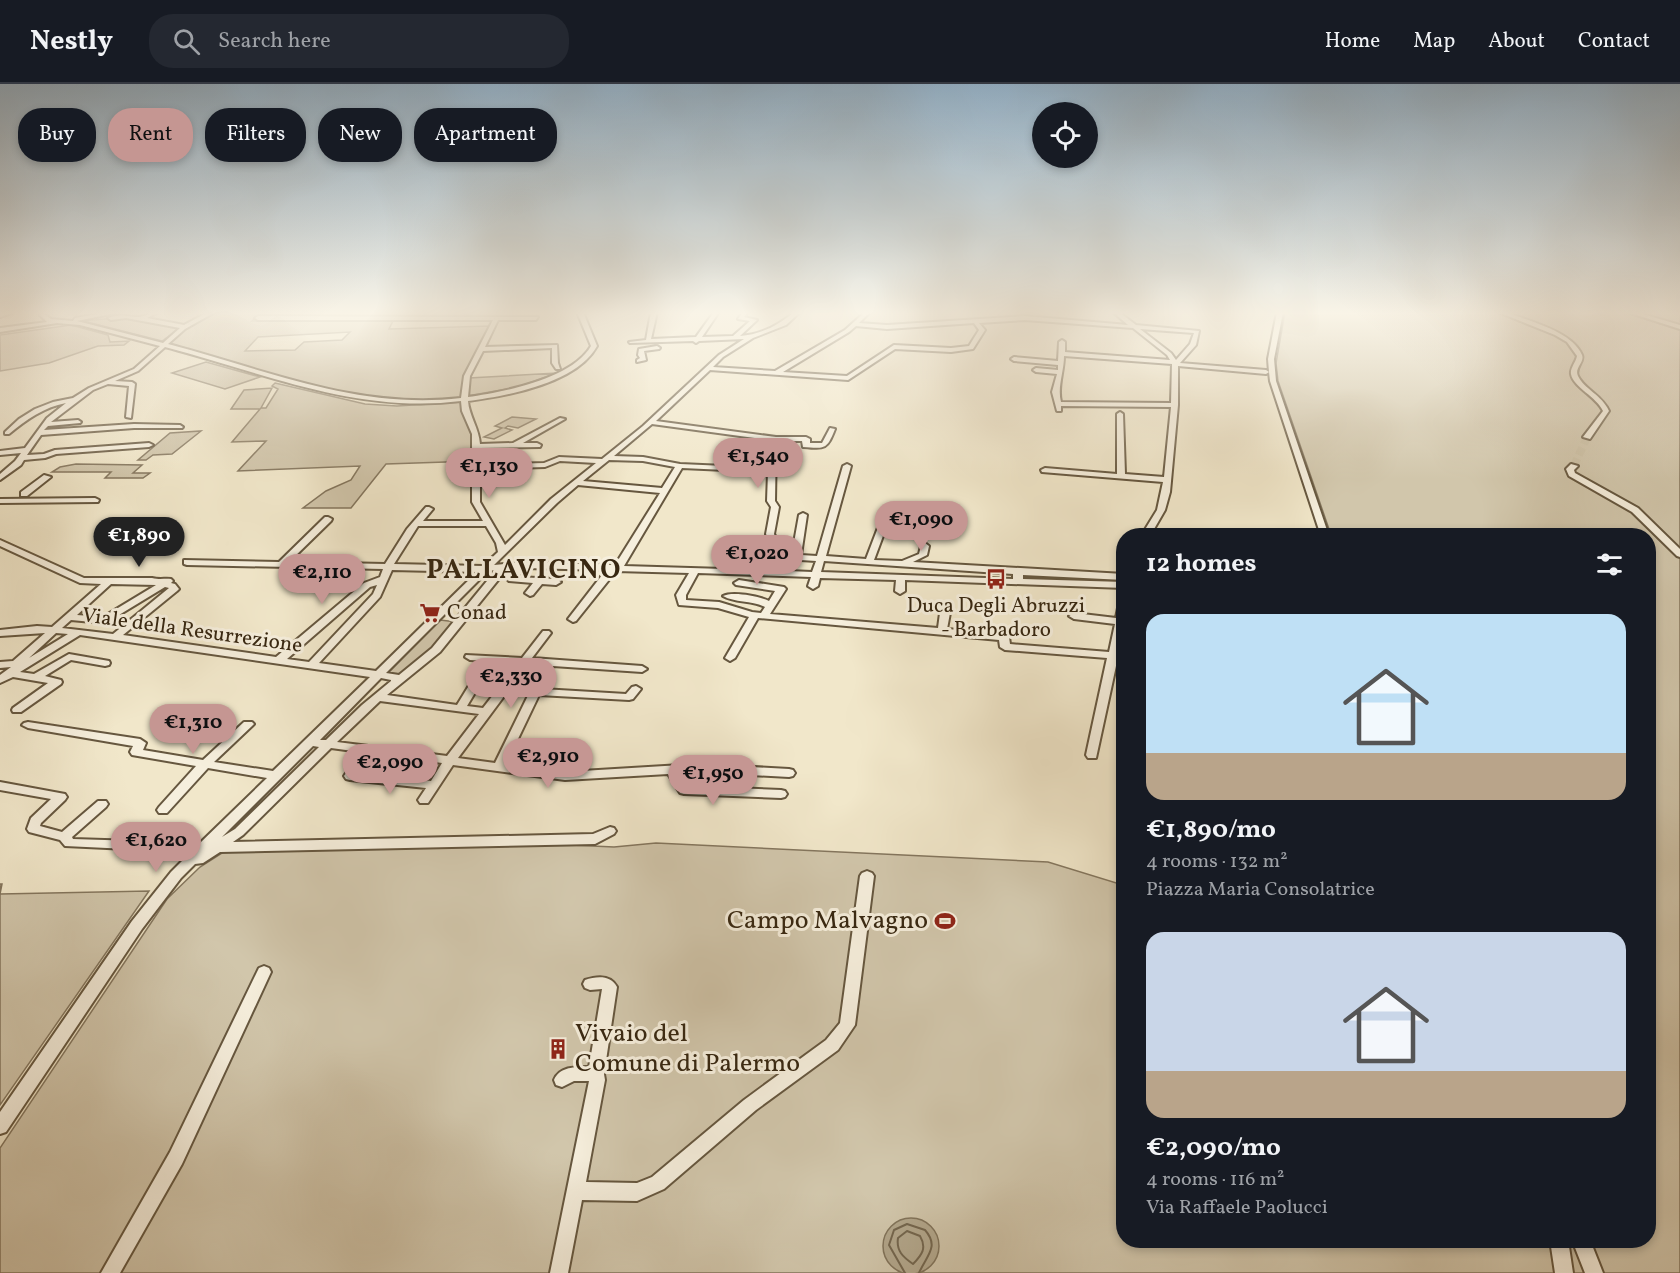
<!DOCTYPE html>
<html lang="en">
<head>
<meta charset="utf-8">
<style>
  body { margin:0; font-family:Vollkorn,serif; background:#242831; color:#f1f3f6; height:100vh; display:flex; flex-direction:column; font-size:22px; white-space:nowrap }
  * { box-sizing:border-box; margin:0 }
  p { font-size:20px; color:#9ea1a6 }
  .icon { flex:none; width:33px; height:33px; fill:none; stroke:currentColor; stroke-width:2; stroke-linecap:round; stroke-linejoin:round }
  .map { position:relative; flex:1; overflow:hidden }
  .drawer { position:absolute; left:1116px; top:444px; width:540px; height:720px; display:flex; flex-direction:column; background:#171b24; border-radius:24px; box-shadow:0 3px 9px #0003 }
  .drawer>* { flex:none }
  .banner { position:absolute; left:18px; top:24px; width:570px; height:54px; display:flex; gap:12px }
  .tools { position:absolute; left:1032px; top:18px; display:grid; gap:12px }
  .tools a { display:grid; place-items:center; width:66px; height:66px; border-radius:50%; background:#171b24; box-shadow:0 3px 9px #0003; font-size:30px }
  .price { position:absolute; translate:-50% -51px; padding:0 14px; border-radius:21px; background:#c59692; color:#111; font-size:20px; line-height:39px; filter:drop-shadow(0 2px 3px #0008) }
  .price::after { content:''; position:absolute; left:50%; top:36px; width:18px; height:14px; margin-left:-9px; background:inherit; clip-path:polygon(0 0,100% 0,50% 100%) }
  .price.selected { background:#222; color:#fff }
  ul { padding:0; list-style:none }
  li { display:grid; align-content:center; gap:12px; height:318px; padding:0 30px }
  li span { display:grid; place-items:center; height:186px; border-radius:18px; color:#555 }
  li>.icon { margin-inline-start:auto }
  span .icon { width:108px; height:108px; fill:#fffc; stroke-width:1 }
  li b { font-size:26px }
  h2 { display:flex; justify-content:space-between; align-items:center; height:72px; padding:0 30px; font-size:26px }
  .tag { padding:0 21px; border-radius:24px; background:#171b24; box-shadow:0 3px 9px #0003; font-size:21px; line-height:54px }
  .tag.selected { background:#c59692; color:#111 }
  header { display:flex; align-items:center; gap:36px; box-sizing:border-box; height:84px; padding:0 30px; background:#171b24; border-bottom:2px solid #363941 }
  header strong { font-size:28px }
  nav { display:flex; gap:33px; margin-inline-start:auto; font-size:21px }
  .search { width:420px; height:54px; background:#242831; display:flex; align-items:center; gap:15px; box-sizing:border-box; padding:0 21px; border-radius:24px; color:#9ea1a6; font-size:22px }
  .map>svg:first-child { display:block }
  .green { fill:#d1c6ab; stroke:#84765e; stroke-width:1.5; fill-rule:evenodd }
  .water { fill:#b2a68b; stroke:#81735a; stroke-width:1.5 }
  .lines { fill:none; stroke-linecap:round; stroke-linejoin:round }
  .shore { stroke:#74664e; stroke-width:2 }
  .minor-tunnel { stroke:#ccc1a5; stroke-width:8; stroke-dasharray:8 4; stroke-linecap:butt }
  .minor-casing { stroke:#66573f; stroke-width:4 }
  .minor { fill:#f6efdd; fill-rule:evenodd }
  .labels { text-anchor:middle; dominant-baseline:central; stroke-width:6; stroke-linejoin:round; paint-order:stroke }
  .poi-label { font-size:21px; fill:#372711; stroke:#f6efdd }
  .street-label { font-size:21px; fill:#372711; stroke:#f6efdd }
  .near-poi-label { font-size:26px; fill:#372711; stroke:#f6efdd; text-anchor:end }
  .district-label { font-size:27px; font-weight:bold; letter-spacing:1.5px; fill:#372711; stroke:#f6efdd }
</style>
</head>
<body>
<header>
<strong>Nestly</strong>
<div class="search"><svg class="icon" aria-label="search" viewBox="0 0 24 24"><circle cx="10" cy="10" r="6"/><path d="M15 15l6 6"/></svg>Search here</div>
<nav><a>Home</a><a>Map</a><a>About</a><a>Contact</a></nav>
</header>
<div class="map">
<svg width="1680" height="1189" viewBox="0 0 1680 1189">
  <rect width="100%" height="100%" fill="#f1e7ca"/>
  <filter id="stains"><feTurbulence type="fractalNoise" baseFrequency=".00333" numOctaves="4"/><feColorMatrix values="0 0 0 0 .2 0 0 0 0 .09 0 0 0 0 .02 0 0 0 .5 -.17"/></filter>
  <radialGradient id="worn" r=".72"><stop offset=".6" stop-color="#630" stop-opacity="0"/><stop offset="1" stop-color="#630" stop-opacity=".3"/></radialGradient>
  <!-- green -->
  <path class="green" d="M218 228H262L252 237H393L389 245 490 242 464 295 462 313C365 329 261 286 168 259L187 243ZM350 248 342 256 304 258 295 266 245 267 258 253Z
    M1285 228H1680V1189H0V1064L167 815 200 783 225 767 549 760 614 763 656 759 1048 778 1123 801 1124 1156H1648V452L1331 451 1278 297 1276 279Z
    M125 233 180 244 162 257 83 237Z
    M71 241 108 251 110 258 129 257 124 261 98 262 49 279 0 287V251Z
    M206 278 260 293 225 305 172 289Z
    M557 289 518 303 467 312 469 294Z
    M275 299 365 320 397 322 462 318 472 344 475 377 386 380 351 424H303L326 407 351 396 360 382 238 387 266 357 232 358 260 325H231L244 306 272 304 261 324H266L278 305 272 302Z
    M512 333 536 335 518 344 508 342 505 344 512 346 494 355 484 353 502 344 495 342Z
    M201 347 172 370 153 371 146 376H138L170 349Z
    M76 380 142 381 133 389H150L143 394H105L111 388H52L60 383Z
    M440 536 457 538 433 565 401 591 388 589Z
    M0 800H2L0 810 149 807 0 1021Z"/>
  <!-- water -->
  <path class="water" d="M883 1162a28 28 0 1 1 56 0a28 28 0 1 1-56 0Z"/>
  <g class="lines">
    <!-- shore -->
    <path class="shore" d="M907 1147 920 1152C927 1164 922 1171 913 1180 903 1173 896 1167 898 1154Z
      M905 1189 889 1161 894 1146 907 1140 925 1146C940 1163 926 1172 919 1189"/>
    <!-- minor-tunnel -->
    <path class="minor-tunnel" d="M1574 382 1587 353"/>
    <!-- minor casing -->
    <g class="minor-casing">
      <path id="minor" d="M4 228H14L0 233V229Z
        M108 228H120L77 237 163 259 180 244 126 234 111 236 108 234C122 229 127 233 139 233 146 232 152 228 159 228L147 234 184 241 208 228H215L185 245 168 260C267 286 357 326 461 314L464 292 493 236H258L255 234 258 232 538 233 536 236H498L485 263 557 261 558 279 560 285H556L552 279V264L483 267 470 292 468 313C503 308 572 295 591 262L577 228H583L597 262C577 299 507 312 468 317 469 332 479 344 480 360L513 359 560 334 565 335 523 359H537L541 361 540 363 480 364V418L505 461 551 415 596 379 560 377 545 383 513 384 509 382 510 380 544 379 559 373 602 375 643 342 719 271 744 255 699 257 696 259 693 257 630 259 629 258 646 256 651 228H657L651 255 696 253 714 228H719L702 253 733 252 750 237 738 235 743 228H748L744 233 757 236 740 252C760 251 779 241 794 228H800L786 241 753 254 723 273 713 283 775 287 845 246 865 228H870L859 239 887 241 1025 232 1128 241 1113 228H1119L1136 241 1199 247 1196 261 1180 279 1266 286 1269 288 1268 275 1277 228H1283L1274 275 1276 297 1329 452H1321L1270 297 1269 288 1266 290 1178 282V321L1170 408 1165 426 1150 452H1141L1157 426 1163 398 1042 388 1041 386 1045 384 1117 390V330L1120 328 1123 330 1125 390 1164 393 1171 323 1061 322V327H1057L1052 308 1057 290 1036 288 1033 286 1036 284 1058 286V281L1014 277 1011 275 1014 273 1058 277 1059 258 1062 256 1065 258V268L1170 276 1167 271 1133 244 1025 236 979 239 985 246 973 265 951 268 895 265 848 296 710 286 656 337 776 353H806L810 355V359H822L830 344 835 345C827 365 826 365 803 363L802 357H776L775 417 779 423 774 450 779 460 773 469 792 470 799 431 803 429 807 431 801 471 817 472 843 382 847 380 851 382 826 472 866 475 879 441 883 438 887 441 874 476 902 477 919 470 921 462 925 459 929 462 927 471 913 478 1124 490V496L1023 491V495L1124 498V504L905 496V507L900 510 895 507 896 496 820 494 818 502 813 505 808 502 811 493 698 489 686 511V516L719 518 752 528 761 529 765 523C752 516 735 519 723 512 732 507 759 512 769 517L775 507 736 501 734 499 739 496 784 503 786 505 770 530 938 544 940 529 945 526 950 529 947 545 1004 550 1009 553 1010 560 1109 568 1115 540 1074 535 1069 532 1074 529 1116 534 1119 519 1124 516V545L1096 674H1088L1086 671 1107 574 1005 566 1000 563 999 556 758 534 735 574 730 577 725 574 749 533 718 524 679 521 676 511 689 489 616 487 576 537 573 538 568 535 606 486 524 484 518 493 556 495 561 498 556 501 542 500 533 511 530 512 525 509 533 499 509 497 507 495 514 485H507L440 568 387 611 457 621 476 590 480 589 485 592 467 622 483 624 518 579 470 576 465 573 466 571 522 574 543 547H549L551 549 532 574 642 582 647 585 642 588 553 582 542 605 626 610 632 603 636 602 641 605 633 615 629 616 539 611 506 680 547 686 554 669 560 665 566 669 558 687 565 688 698 680 789 685 793 686 795 689 793 692 789 693 698 688 679 689 688 702 781 706 785 707 787 710 785 713 781 714 684 710 680 709 668 690 565 696 453 681 428 719H420L418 716 426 704 350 696 346 695 344 692 346 689 350 688 431 697 442 679 331 664 243 751 233 758 593 750 610 743 614 744 616 747 614 750 595 760 220 768 203 779 195 780 181 794 142 845 6 1048 0 1050V1028L132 837 171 788 191 768 65 762 60 756 29 748 27 745 31 734 51 715 0 706V698L65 710 67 713 65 716 41 739 40 742 62 748 98 717H106L108 720 106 723 72 753 73 755 200 759 267 694 208 684 167 729H159L157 726 159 723 196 682 132 671 130 668 133 662 28 644 22 641 24 639 28 638 140 655 146 659 143 666 203 676 244 638H252L254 640 252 642 214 678 273 687 370 593 80 551 20 588 34 590 69 570 109 577 110 579 109 581 105 582 71 576 45 592 61 596 62 598 61 600 21 628H13L12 626 13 624 48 599 13 593 0 599V591L11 583 0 584V578L13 577 45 549 0 552V546L37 542 52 543 101 500 80 499 0 462V456L84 494H152C161 496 165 494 171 495L173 497 171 499 175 500 179 505 177 507 123 551 276 573 364 499 380 493 383 485 187 481 184 480V476L279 478 325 433H328L332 435 331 437 289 478 385 480 407 445 426 423H429L433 425 423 437H483L472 418V350L462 327 461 317C357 330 264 289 165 263L138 287 115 297 132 298 135 300 131 334 126 333 129 302 108 300 93 306 51 338 78 336 81 338 80 339 48 342 44 346 134 340 180 341 183 343 182 344H134L41 351 27 371 44 370 55 366 149 359 153 361 149 363 56 370 45 374 24 376 21 381 0 396V390L15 377 21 369 0 371V367L25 364 47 334 66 319C44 323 26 336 9 350H5V348L19 335 35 325 53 318 73 314 89 304 134 285 160 262 80 241 57 239 0 248V244L47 238 40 231 43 229 51 235 73 237 75 234ZM974 239 979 246 969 262 951 264 894 261 847 292 783 288 849 248 856 242 887 245ZM1140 245 1194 249 1190 260 1176 276 1171 269ZM1064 272 1172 280 1171 319 1061 318C1057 303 1064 288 1064 272ZM652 340 769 356 768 384 680 380 643 373 614 372ZM609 376 643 377 675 383 662 404 583 397ZM682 384 768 388 767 417 771 423 766 450 771 460 762 473 757 486 624 482ZM578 401 660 409 615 481 524 478 494 481 557 419ZM418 442H486L496 459 498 468 483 482 394 480ZM770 474 816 477 812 488 765 486ZM824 477 1013 490V495L821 488ZM392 486 477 488 376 587 319 579 380 513ZM496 486 432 564 399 591 386 589 488 487ZM111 500 156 501 103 533 77 531ZM377 501 373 510 309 578 287 575 370 503ZM165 503 169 504 130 536 114 534ZM71 536 124 541 113 550 62 544ZM56 549 68 550 29 574ZM528 580 543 581 495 679 458 674ZM381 594 391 596V597L362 621 326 656H320ZM380 617 479 630 447 672 337 658ZM313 662 319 663 235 745 222 753Z
        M1498 228H1506C1528 237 1572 247 1582 271 1585 278 1574 284 1578 292 1584 305 1602 311 1609 327L1590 355 1583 353 1603 327C1597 313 1573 303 1571 290 1570 284 1576 278 1577 272L1567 258 1555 251Z
        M1627 228H1636L1680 241V245Z
        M657 262 660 264 659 265 644 267 646 276 637 278V276L640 274 638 271 639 265Z
        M1571 380 1578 382 1574 386 1575 389 1638 424 1680 465V473L1677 472 1632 428 1569 392 1566 385Z
        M44 391 51 393 27 412H21V408Z
        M95 414 99 416 98 418 0 419V415Z
        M867 787 872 789 874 792 855 941 838 966 756 1026 664 1105 637 1117 582 1116 568 1189H550L589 997H574L562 1003 556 1001 554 996C560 982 576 983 589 983L602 905 590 906 585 904 583 900 585 896C597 892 611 891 617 903L604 990 605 996 586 1098 637 1099 652 1093 744 1016 826 956 840 939 860 792 862 789Z
        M264 882 269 884 271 888 182 1080 120 1189H101L170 1068 257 888 259 884Z
        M1550 1156H1568L1573 1189H1555Z
        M1572 1156H1590L1603 1189H1585Z"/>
    </g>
    <!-- minor -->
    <use href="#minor" class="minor"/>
  </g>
  <!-- sky -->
  <linearGradient id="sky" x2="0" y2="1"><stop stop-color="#92aec3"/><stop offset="0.58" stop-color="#f9f4e7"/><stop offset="1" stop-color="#f9f4e7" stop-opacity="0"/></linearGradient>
  <rect width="1680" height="395" fill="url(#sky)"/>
  <!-- icons -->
  <defs>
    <g id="bus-bare" transform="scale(1.62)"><path d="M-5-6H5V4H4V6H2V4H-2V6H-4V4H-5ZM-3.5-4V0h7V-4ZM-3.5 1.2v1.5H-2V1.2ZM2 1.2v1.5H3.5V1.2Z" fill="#8f2418" stroke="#f6efdd" stroke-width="2.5" paint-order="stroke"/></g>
    <g id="supermarket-bare" transform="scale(1.62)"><path d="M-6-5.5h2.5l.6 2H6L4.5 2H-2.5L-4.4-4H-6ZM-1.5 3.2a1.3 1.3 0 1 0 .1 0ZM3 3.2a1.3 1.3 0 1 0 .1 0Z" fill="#8f2418" stroke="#f6efdd" stroke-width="2.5" paint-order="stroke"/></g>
    <g id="stadium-bare" transform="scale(1.62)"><path d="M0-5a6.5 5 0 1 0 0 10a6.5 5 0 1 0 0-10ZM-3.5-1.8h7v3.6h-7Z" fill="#8f2418" stroke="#f6efdd" stroke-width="2.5" paint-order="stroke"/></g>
    <g id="building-bare" transform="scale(1.62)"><path d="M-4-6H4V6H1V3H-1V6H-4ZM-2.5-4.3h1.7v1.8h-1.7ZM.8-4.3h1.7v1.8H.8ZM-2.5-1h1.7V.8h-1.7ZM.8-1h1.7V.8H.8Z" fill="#8f2418" stroke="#f6efdd" stroke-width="2.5" paint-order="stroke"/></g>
  </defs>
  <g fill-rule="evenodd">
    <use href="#bus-bare" x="996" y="495"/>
    <use href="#supermarket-bare" x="430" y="529"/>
    <use href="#stadium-bare" x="945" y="837"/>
    <use href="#building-bare" x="558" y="965"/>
  </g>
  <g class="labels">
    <!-- poi labels -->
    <g class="poi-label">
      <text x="996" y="522">Duca Degli Abruzzi<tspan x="996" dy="24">- Barbadoro</tspan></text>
      <text x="447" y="529" text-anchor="start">Conad</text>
    </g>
    <!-- street labels -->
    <g class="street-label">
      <text transform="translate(192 547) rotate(8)">Viale della Resurrezione</text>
    </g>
    <!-- near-poi labels -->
    <g class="near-poi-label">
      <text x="928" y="837">Campo Malvagno</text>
      <text x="575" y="950" text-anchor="start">Vivaio del<tspan x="575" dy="30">Comune di Palermo</tspan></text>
    </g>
    <!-- district labels -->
    <g class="district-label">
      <text x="524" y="487">PALLAVICINO</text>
    </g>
  </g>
  <rect width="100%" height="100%" filter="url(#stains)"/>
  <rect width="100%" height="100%" fill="url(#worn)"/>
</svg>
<div class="tools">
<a><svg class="icon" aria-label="locate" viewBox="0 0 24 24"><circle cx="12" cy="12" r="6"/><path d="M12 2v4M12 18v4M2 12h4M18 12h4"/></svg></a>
</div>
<b class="price" style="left:758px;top:405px">€1,540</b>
<b class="price" style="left:489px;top:415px">€1,130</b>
<b class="price" style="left:921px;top:468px">€1,090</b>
<b class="price selected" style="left:139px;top:484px">€1,890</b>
<b class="price" style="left:757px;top:502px">€1,020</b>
<b class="price" style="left:322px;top:521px">€2,110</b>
<b class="price" style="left:511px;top:625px">€2,330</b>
<b class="price" style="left:193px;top:671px">€1,310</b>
<b class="price" style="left:548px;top:705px">€2,910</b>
<b class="price" style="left:390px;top:711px">€2,090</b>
<b class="price" style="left:713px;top:722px">€1,950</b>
<b class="price" style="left:156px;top:789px">€1,620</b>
<div class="banner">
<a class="tag">Buy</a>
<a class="tag selected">Rent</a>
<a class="tag">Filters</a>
<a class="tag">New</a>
<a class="tag">Apartment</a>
</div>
<section class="drawer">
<h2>12 homes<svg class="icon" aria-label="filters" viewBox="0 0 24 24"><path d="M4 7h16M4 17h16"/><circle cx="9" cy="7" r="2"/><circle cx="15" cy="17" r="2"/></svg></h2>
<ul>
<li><span style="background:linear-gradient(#bfe0f5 75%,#b9a48a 0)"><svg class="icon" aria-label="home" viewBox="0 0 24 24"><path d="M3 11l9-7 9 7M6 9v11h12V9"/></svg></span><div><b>€1,890/mo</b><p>4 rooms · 132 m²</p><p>Piazza Maria Consolatrice</p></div></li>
<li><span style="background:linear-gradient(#c9d6e8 75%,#b9a48a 0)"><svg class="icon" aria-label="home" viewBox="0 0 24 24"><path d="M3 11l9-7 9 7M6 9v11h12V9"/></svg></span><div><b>€2,090/mo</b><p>4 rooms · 116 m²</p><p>Via Raffaele Paolucci</p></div></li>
</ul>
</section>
</div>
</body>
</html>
